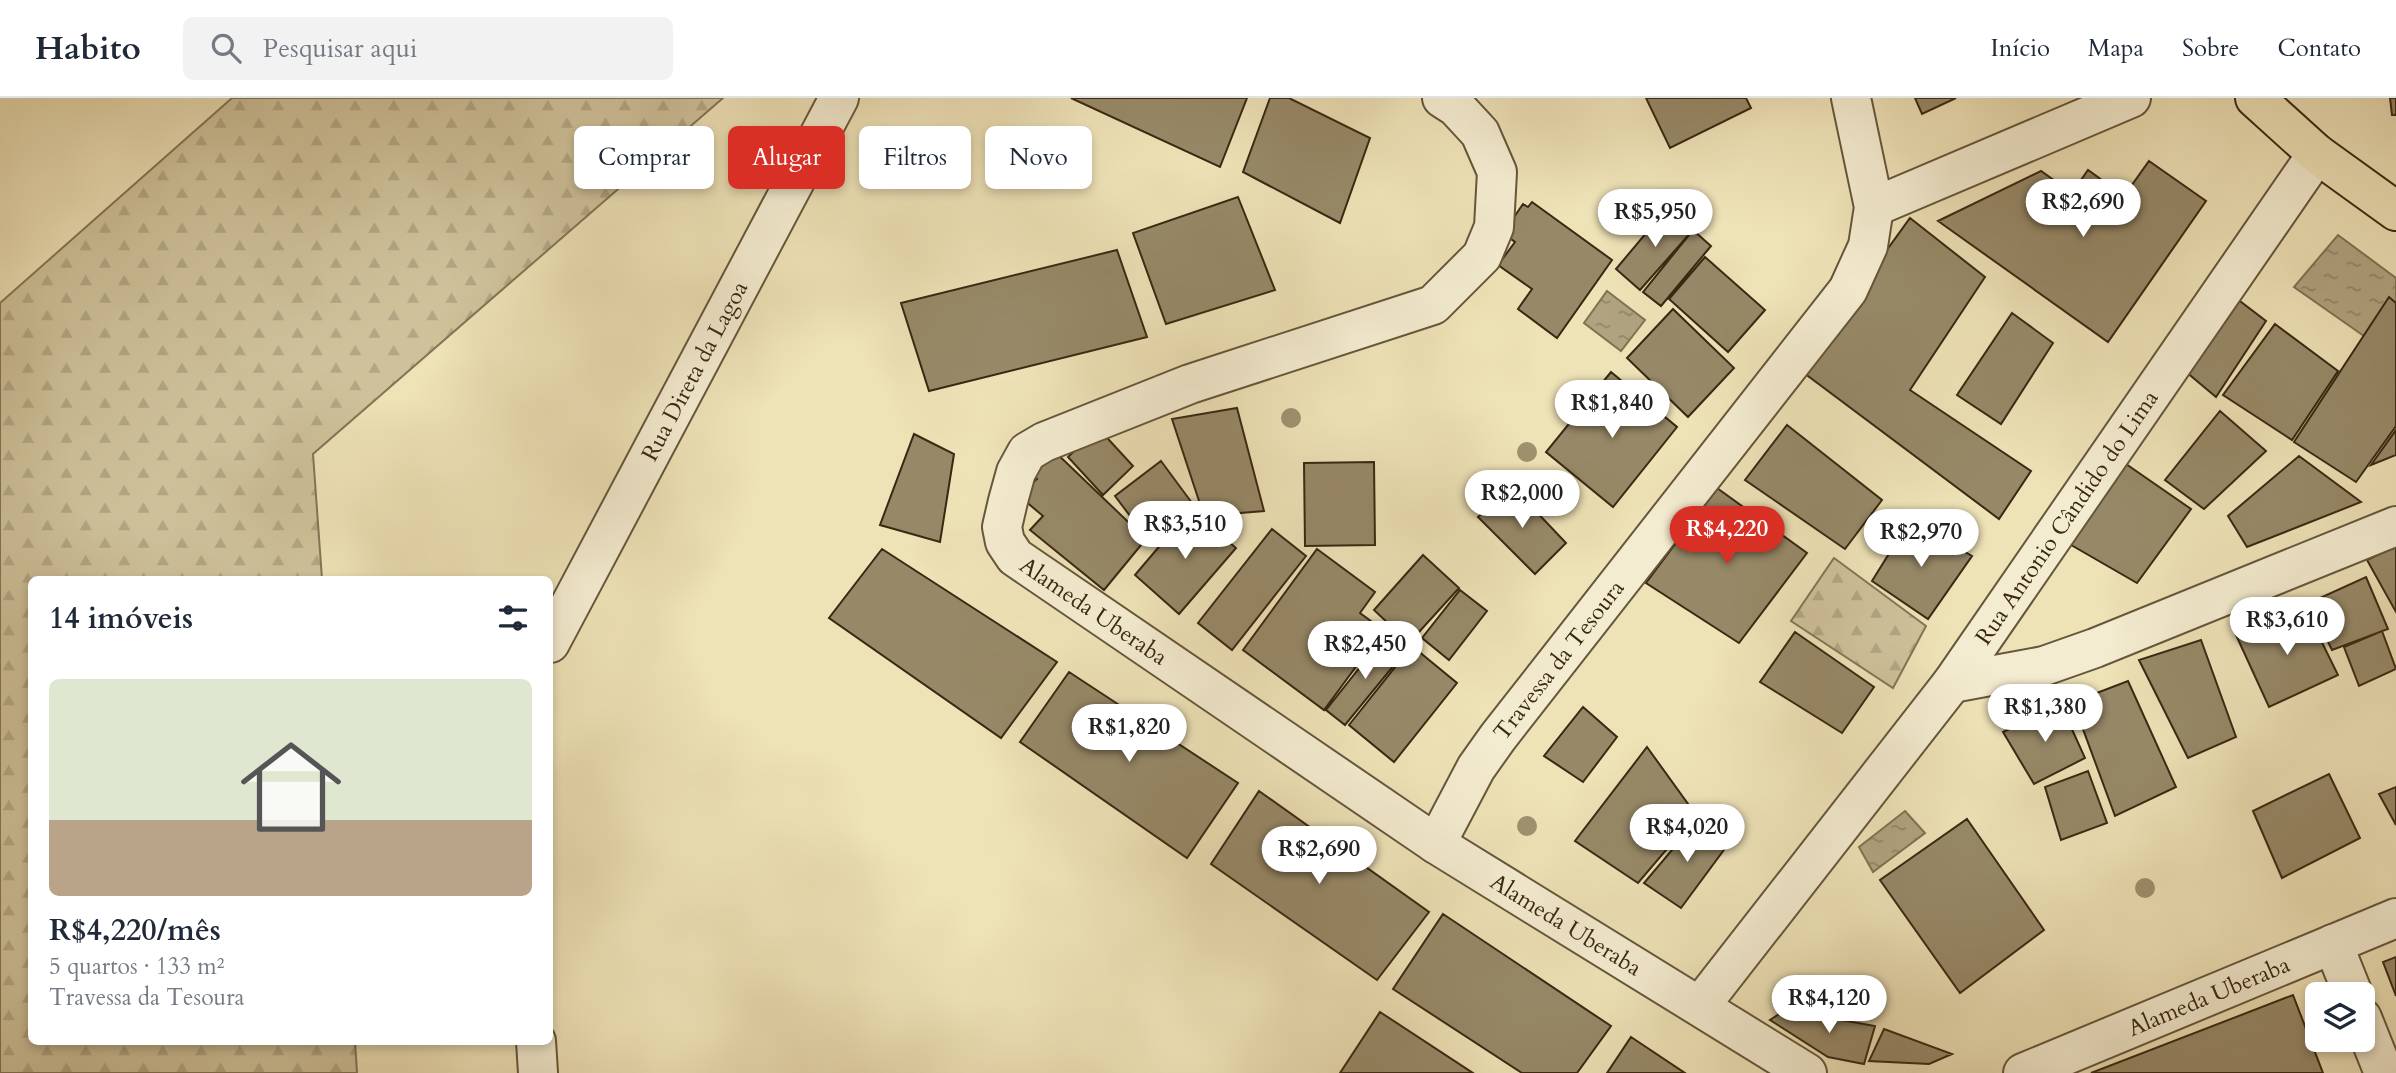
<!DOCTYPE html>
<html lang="pt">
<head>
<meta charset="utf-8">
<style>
  body { margin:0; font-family:Cardo,serif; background:#f2f2f3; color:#1f2937; height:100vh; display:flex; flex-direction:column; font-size:26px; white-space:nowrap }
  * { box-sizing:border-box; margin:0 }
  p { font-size:23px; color:#747a83 }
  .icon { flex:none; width:38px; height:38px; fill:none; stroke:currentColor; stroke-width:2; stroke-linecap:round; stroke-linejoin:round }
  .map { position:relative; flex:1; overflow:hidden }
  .details { position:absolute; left:28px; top:478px; width:525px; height:469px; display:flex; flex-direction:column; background:#fff; border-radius:10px; box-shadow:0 4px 10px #0003 }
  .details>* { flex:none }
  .hud { position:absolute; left:574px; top:28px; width:665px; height:63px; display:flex; gap:14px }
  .fabs { position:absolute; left:2305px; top:884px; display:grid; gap:14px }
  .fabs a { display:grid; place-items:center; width:70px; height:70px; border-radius:10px; background:#fff; box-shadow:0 4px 10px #0003; font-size:35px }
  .price { position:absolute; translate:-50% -60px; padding:0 16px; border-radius:24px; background:#fff; color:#222; font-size:23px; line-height:46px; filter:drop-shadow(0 2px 4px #0008) }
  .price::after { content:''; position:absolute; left:50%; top:42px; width:21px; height:16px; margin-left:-10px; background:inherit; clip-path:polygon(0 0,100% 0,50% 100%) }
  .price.on { background:#d93025; color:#fff }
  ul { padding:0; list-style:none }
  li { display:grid; align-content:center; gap:14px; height:371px; padding:0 21px }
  li span { display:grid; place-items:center; height:217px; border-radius:10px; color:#555 }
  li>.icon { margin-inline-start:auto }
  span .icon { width:126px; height:126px; fill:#fffc; stroke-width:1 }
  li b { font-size:30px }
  h2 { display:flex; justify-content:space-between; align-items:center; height:84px; padding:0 21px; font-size:30px }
  .tag { padding:0 24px; border-radius:10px; background:#fff; box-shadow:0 4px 10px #0003; font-size:24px; line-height:63px }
  .tag.on { background:#d93025; color:#fff }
  header { display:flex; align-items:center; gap:42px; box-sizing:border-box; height:98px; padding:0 35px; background:#fff; border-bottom:2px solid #e0e1e3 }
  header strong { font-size:33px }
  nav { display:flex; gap:38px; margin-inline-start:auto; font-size:24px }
  .search { width:490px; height:63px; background:#f2f2f3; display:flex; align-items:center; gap:18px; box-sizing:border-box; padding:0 24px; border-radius:10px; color:#747a83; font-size:26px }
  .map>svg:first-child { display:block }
  .forest { fill:url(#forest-firs); stroke:#847556; stroke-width:2 }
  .water { fill:url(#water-ripples); stroke:#807253; stroke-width:2 }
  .building { fill:#978968; stroke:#392812; stroke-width:2 }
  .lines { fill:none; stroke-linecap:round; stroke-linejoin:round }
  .minor-casing { stroke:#66563b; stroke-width:42 }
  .major-casing { stroke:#392812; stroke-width:42 }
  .minor { stroke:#f4ecd0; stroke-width:38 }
  .major { stroke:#eee2b7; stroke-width:38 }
  .tree { fill:#9f916f }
  .labels { text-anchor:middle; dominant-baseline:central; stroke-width:5; stroke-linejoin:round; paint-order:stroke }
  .street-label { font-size:23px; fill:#392812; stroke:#f4ecd0 }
</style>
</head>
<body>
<header>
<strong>Habito</strong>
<div class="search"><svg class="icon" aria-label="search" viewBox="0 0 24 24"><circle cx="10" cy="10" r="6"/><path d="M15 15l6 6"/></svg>Pesquisar aqui</div>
<nav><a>Início</a><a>Mapa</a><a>Sobre</a><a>Contato</a></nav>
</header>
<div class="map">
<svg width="2396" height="975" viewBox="0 0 2396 975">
  <defs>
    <pattern id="forest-firs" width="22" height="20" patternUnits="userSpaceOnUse" patternTransform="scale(1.75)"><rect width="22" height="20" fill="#cfc29b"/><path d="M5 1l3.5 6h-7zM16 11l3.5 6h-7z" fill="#b2a784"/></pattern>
    <pattern id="water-ripples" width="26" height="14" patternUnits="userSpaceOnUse" patternTransform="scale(1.75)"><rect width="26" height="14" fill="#b0a37f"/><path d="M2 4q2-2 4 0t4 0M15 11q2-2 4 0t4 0" fill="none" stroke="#908567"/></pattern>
  </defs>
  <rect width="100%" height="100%" fill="#eee2b7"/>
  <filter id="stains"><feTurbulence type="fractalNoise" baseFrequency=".00286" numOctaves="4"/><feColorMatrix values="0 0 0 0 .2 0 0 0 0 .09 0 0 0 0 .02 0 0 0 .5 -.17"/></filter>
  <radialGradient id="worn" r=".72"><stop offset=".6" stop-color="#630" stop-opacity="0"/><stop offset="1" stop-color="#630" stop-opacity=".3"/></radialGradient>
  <!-- forest -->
  <path class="forest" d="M232 0H723L313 356 322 481H32V943H355L357 975H0V205Z
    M1834 460 1926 528 1893 590 1791 523Z"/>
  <!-- water -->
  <path class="water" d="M2338 137 2396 180V215L2371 243 2294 189Z
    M1607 193 1645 222 1621 253 1584 225Z
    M1905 713 1925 735 1873 774 1859 749Z"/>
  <!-- building -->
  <path class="building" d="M1071 0H1247L1220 69Z
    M1270 0H1289L1370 40 1340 125 1243 74Z
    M1646 0H1746L1751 10 1670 50Z
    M1915 0H1956L1922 16Z
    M2390 0H2396V17H2392Z
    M2149 63 2206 103 2108 244 1938 123 2041 73 2072 95 2088 72 2124 98Z
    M1238 99 1275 192 1166 226 1133 135Z
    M1532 104 1612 162 1557 240 1518 211 1532 191 1498 167 1515 144 1503 135 1523 106 1528 109Z
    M1668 109 1693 132 1640 192 1616 171Z
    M1910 120 1985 179 1910 292 2031 373 1999 421 1800 272Z
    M1693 132 1711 148 1661 208 1643 194Z
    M1117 152 1147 239 929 293 901 205Z
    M1705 159 1765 212 1728 254 1669 201Z
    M2232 197 2266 223 2216 299 2185 273Z
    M2389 199 2396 205V328L2356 384 2294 344Z
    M1673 211 1734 270 1688 319 1627 260Z
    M2012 215 2053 245 2001 326 1957 297Z
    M2275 226 2338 273 2292 342 2223 297Z
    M1611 274 1677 329 1613 409 1546 354Z
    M1237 310 1264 413 1204 418 1172 321Z
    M2220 313 2266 353 2204 411 2165 382Z
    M1787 327 1882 402 1845 451 1745 382Z
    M1098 330 1133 368 1103 397 1068 359Z
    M2396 332V357L2371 367Z
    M914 336 954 356 940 444 880 427Z
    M1052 351 1146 441 1104 492 1030 432 1043 418 1018 397 1037 381 1027 372Z
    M2113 357 2191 411 2137 485 2059 440Z
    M2299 358 2361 404 2247 449 2228 418Z
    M1161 363 1192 405 1146 439 1115 398Z
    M1374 364 1375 447 1305 448 1304 365Z
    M1511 387 1566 445 1535 476 1478 419Z
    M1717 390 1807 455 1739 545 1646 485Z
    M1191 411 1236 450 1179 516 1135 477Z
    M1910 422 1972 458 1928 521 1872 483Z
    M1272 431 1306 458 1232 552 1198 525Z
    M2396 448V514L2367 462Z
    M882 451 1057 564 1001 640 829 520Z
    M1317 451 1375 494 1360 515 1383 532 1324 612 1243 552Z
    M1423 457 1459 490 1409 545 1374 512Z
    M2366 479 2388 531 2332 552 2309 505Z
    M1460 492 1487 513 1449 562 1422 540Z
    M2305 510 2338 577 2269 609 2236 537Z
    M2382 533 2396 571 2359 588 2344 549Z
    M1795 534 1874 589 1842 635 1760 584Z
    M1384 539 1404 555 1345 627 1326 612Z
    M2201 542 2236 639 2188 660 2139 562Z
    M1412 548 1457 585 1394 664 1349 627Z
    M1069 574 1238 685 1187 760 1020 644Z
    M2128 583 2176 689 2115 718 2073 604Z
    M2061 607 2085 660 2034 686 2003 634Z
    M1583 609 1617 639 1583 684 1544 658Z
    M1647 649 1696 717 1638 785 1575 743Z
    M2088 673 2107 725 2061 742 2045 689Z
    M2329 676 2360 740 2282 780 2253 713Z
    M2396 689V727L2379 696Z
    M1259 693 1429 814 1377 882 1211 766Z
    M1699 720 1726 749 1681 810 1644 785Z
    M1967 721 2044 832 1960 895 1880 782Z
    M1443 816 1611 928 1577 975H1522L1393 891Z
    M2396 859V898L2383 864Z
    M2293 897 2323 975H2091Z
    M1785 912 1875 928 1864 966 1828 959 1770 922Z
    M1380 914 1473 975H1340Z
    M1884 931 1952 956 1929 966 1869 963Z
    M1631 939 1685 975H1607Z"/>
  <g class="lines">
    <!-- minor casing -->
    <g class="minor-casing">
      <g id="minor">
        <path id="s1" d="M1442 0 1456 9 1480 35 1497 74 1494 129 1482 158 1433 207 1190 286 1044 344 1027 354 1016 374 1008 403 1002 429 1005 444 1015 459 1436 746 1807 975"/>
        <path d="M1874 109 2131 0"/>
        <path id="s2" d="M550 545 839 0"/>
        <path d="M1952 585 2044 568 2095 550 2396 428"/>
        <path id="s3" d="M1436 746 1476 670 1498 639 1848 192 1868 148 1874 109 1851 0"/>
        <path d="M2333 846 2353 896"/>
        <path id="s4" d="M1700 908 1952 585 2317 56"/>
        <path d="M2362 920 2384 975"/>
        <path d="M536 943 538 975"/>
        <path id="s5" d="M2023 975 2396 820"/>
      </g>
    </g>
    <!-- major casing -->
    <g class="major-casing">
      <path id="major" d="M2255 0 2317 56 2396 113"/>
    </g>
    <!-- minor -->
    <use href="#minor" class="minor"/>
    <!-- major -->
    <use href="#major" class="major"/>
  </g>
  <!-- trees -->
  <g class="tree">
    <circle cx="1291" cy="320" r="10"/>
    <circle cx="1527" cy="354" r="10"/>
    <circle cx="1527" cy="728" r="10"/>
    <circle cx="2145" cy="790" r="10"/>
  </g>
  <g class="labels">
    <!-- street labels -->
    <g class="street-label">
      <text stroke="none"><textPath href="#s2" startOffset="308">Rua Direta da Lagoa</textPath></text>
      <text stroke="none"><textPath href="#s4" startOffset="611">Rua Antonio Cândido do Lima</textPath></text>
      <text stroke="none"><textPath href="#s1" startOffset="891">Alameda Uberaba</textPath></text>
      <text stroke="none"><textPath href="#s3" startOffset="222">Travessa da Tesoura</textPath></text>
      <text stroke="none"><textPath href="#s1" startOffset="1458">Alameda Uberaba</textPath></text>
      <text stroke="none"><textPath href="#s5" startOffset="201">Alameda Uberaba</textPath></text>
    </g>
  </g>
  <rect width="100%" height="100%" filter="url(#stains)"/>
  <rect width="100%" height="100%" fill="url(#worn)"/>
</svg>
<div class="fabs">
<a><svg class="icon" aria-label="layers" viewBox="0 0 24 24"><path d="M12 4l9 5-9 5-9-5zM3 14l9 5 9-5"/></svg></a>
</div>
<b class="price" style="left:2083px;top:141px">R$2,690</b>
<b class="price" style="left:1655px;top:151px">R$5,950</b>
<b class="price" style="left:1612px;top:342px">R$1,840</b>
<b class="price" style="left:1522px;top:432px">R$2,000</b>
<b class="price" style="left:1185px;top:463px">R$3,510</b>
<b class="price on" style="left:1727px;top:468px">R$4,220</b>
<b class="price" style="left:1921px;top:471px">R$2,970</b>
<b class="price" style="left:2287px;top:559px">R$3,610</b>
<b class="price" style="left:1365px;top:583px">R$2,450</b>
<b class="price" style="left:2045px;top:646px">R$1,380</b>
<b class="price" style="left:1129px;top:666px">R$1,820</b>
<b class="price" style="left:1687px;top:766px">R$4,020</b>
<b class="price" style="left:1319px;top:788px">R$2,690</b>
<b class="price" style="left:1829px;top:937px">R$4,120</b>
<div class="hud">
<a class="tag">Comprar</a>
<a class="tag on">Alugar</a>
<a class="tag">Filtros</a>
<a class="tag">Novo</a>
</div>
<section class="details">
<h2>14 imóveis<svg class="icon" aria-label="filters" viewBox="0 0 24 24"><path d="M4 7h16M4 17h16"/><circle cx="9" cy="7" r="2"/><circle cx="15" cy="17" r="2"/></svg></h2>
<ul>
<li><span style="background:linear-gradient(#dfe7d0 65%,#b9a48a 0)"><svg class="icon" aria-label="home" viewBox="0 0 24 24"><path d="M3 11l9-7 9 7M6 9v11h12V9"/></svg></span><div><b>R$4,220/mês</b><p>5 quartos · 133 m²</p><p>Travessa da Tesoura</p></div></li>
</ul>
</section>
</div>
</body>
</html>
